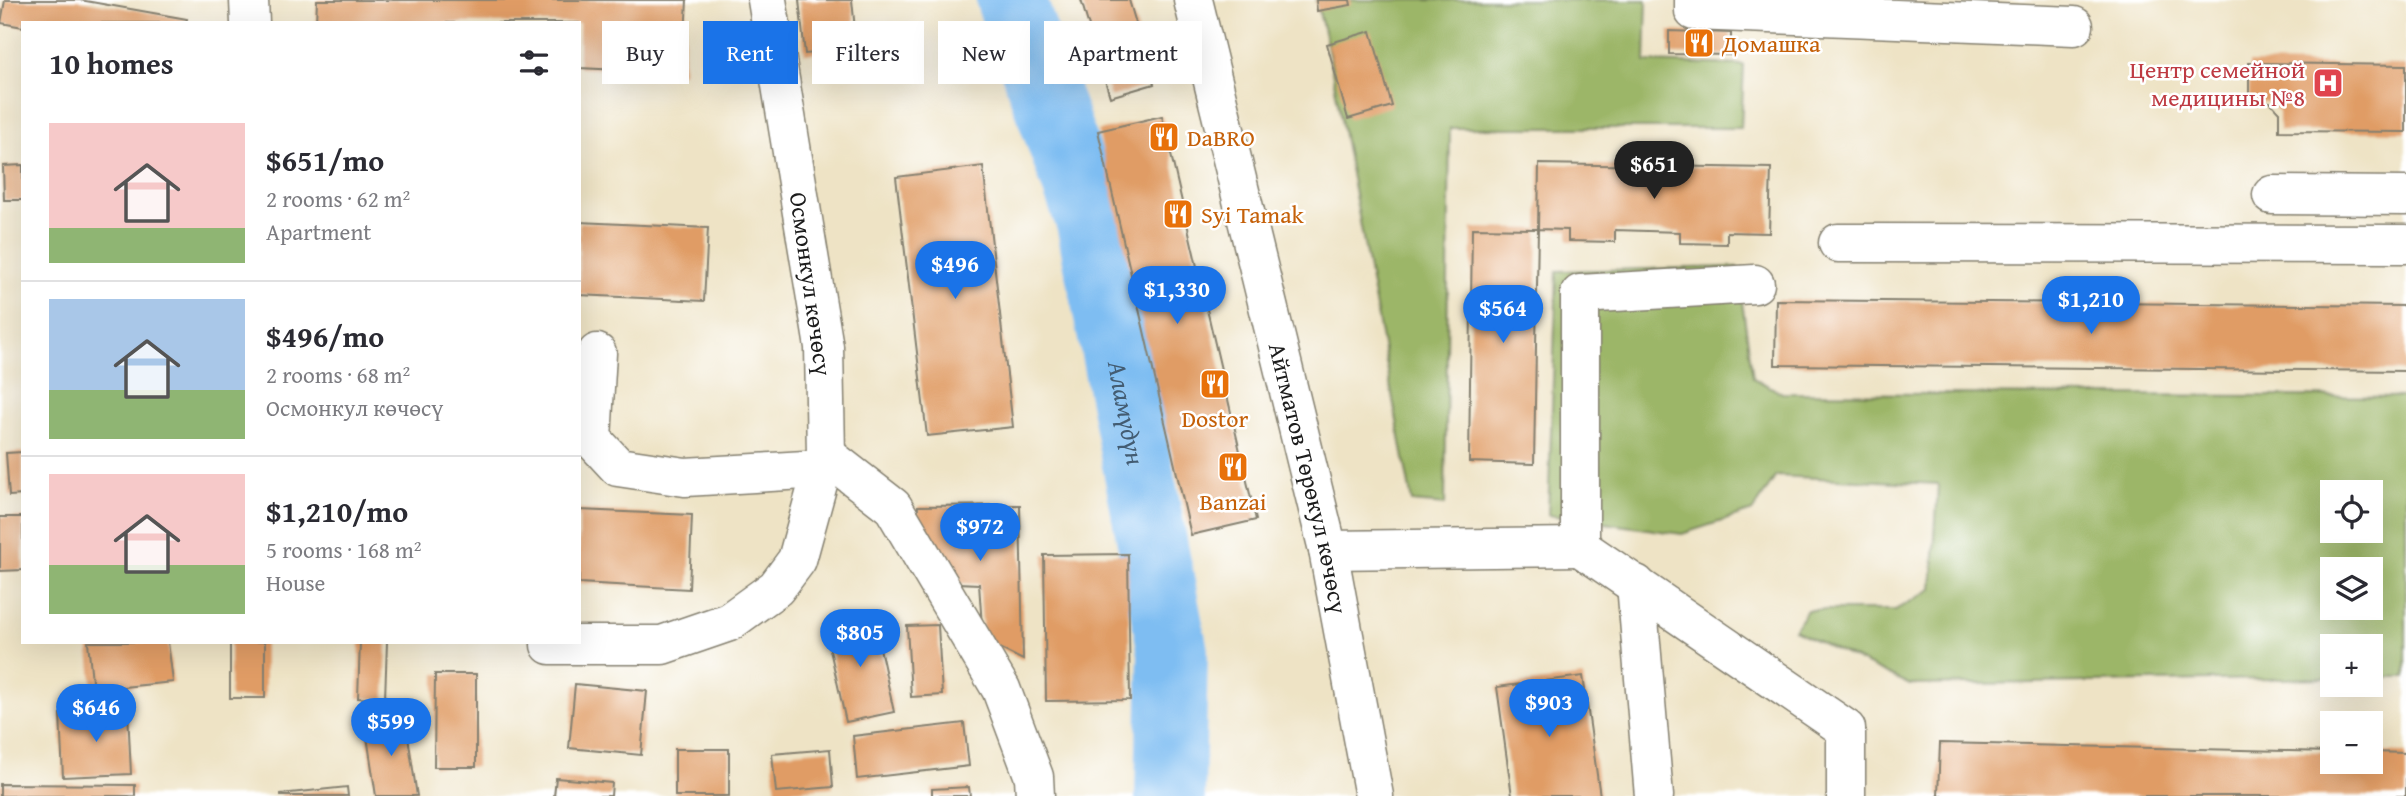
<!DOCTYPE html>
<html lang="en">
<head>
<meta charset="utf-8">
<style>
  body { margin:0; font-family:"Gentium Book Plus",serif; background:#f7f7f7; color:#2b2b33; height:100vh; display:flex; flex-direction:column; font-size:26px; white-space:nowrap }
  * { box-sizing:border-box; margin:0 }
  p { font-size:23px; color:#7c7c81 }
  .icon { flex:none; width:38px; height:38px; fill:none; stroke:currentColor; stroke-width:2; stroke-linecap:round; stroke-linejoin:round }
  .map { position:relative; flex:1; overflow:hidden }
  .sheet { position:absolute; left:21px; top:21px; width:560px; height:623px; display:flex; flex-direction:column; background:#fff; border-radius:0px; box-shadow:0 7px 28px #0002 }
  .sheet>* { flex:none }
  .hud { position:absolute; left:602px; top:21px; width:665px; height:63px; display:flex; gap:14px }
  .fabs { position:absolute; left:2320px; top:480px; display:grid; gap:14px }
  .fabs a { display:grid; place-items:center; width:63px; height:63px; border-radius:0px; background:#fff; box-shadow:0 7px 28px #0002; font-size:35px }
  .price { position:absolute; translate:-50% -60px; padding:0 16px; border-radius:24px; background:#1a73e8; color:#fff; font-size:23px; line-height:46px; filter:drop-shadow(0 2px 4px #0008) }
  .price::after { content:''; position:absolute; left:50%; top:42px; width:21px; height:16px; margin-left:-10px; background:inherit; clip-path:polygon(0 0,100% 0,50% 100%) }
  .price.selected { background:#222; color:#fff }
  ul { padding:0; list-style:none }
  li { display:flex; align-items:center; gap:21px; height:175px; padding:0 28px }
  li+li { border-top:2px solid #e1e1e2 }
  li span { display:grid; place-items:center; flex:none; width:196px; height:140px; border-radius:0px; color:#555 }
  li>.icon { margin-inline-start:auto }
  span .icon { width:84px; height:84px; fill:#fffc; stroke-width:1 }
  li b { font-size:30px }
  h2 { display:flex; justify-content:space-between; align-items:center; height:84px; padding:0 28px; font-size:30px }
  .pill { padding:0 24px; border-radius:0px; background:#fff; box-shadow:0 7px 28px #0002; font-size:24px; line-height:63px }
  .pill.selected { background:#1a73e8; color:#fff }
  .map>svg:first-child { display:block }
  .forest { fill:#9cb668; stroke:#5c6942; stroke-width:2; fill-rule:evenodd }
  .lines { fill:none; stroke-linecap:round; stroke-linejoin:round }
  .river { stroke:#7ebdf2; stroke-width:70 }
  .building { fill:#e09c65 }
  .minor-casing { stroke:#858070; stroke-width:41 }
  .minor { stroke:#fff; stroke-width:38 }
  .labels { text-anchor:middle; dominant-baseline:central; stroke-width:5; stroke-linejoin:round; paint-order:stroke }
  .food-label { font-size:24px; fill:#c56008; stroke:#fff; text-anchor:start }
  .health-label { font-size:24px; fill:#be3a42; stroke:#fff; text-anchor:end }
  .street-label { font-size:24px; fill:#1c1c1c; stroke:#fff }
  .water-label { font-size:26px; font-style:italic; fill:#435c72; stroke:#fff }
</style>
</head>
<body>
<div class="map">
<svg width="2406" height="796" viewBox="0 0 2406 796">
  <rect width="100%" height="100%" fill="#fff"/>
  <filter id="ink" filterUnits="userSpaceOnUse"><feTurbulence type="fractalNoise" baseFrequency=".0143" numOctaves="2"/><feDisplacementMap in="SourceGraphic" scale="14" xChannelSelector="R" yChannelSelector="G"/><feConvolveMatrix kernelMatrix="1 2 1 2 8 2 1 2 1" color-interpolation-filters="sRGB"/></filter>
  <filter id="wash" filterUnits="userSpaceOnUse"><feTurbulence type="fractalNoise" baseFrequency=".00686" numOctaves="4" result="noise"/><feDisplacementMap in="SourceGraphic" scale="28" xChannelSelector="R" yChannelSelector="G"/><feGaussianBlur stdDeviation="1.57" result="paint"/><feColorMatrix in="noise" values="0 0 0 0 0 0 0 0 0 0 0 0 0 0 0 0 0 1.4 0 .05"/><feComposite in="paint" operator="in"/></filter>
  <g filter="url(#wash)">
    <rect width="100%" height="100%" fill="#eee3c5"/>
    <!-- forest -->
    <path class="forest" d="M1316 0H1647L1645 62 1744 65 1741 128H1450L1445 505 1412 502 1327 44Z
      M1737 267 1753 378 1782 393 2406 397V677H2371V646H2333V678L1910 685 1794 630 1807 610H1895L1932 589 1938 484 1776 476 1753 511 1682 534 1548 515 1557 271ZM2333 492H2371V530H2333ZM2333 569H2371V607H2333Z"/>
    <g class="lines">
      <!-- river -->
      <path class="river" id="s1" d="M1011 0 1091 222 1173 652 1170 796"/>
    </g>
    <g id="blocks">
      <!-- building -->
      <path class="building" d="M5 0H80L187 19 186 23H23V27L1 23Z
        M317 0H687L683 73 579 68V23H316Z
        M799 0H852L857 49 805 54Z
        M1081 0H1129L1154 84 1110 97Z
        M1316 0H1350L1351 5 1317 11Z
        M1371 31 1392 106 1348 119 1327 44Z
        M1669 31 1731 33V55L1669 54Z
        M2249 63 2406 65V132L2279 131V112L2270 102 2249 101Z
        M1162 116 1256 520 1191 535 1098 131Z
        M1539 164 1771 168 1769 233 1727 232V244L1680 243V232L1615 230V242L1568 241V230L1538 229Z
        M23 165V200H4L3 166Z
        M983 166 1013 427 927 436 896 177Z
        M579 222 708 228 704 301 579 295Z
        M1472 228 1538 229 1534 464 1469 462Z
        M1776 300 2406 306V371L1775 365Z
        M23 452V495L9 496 6 453Z
        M1020 505 1023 660 983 640 979 584 936 582 917 532 918 506Z
        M579 510 692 515 689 589 579 583Z
        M0 517H23V570L0 571Z
        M1128 554 1130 700 1046 701 1044 555Z
        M873 616 894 712 846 722 825 627Z
        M938 625 942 695 911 697 907 626Z
        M88 642H168L173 682 93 690Z
        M230 642H265V698H230Z
        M360 642H387L385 699 358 698Z
        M435 674H476V767H434Z
        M1583 676 1600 796H1512L1497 687Z
        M575 684 647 691 641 755 569 748Z
        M128 711 131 774 63 777 60 714Z
        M405 717 417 796H376L365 723Z
        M964 723 969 766 857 779 853 736Z
        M1940 743 2333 752V761H2371V752L2406 753V796H1938Z
        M675 749H729V796H675Z
        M830 749 833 787 776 792 772 754Z
        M556 778 612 783 611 796H554Z
        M0 784 135 785V796H0Z
        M347 787 348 796H281V794Z
        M969 787 970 796H932V789Z"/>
    </g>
  </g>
  <g filter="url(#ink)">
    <use href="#blocks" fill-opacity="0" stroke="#858070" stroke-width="2"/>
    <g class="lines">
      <!-- minor casing -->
      <g class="minor-casing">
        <g id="minor">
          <path d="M249 0 250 23"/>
          <path id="s2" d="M1193 0 1328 550 1374 796"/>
          <path d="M1694 0V11L2074 26"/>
          <path d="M2272 195 2406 196"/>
          <path d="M1838 243 2406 244"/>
          <path d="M597 353 592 439 618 467 685 477 822 469 826 455 824 347 767 0"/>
          <path d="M826 455 893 507 1001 689 1034 777 1035 796"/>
          <path d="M1580 547 1846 729V796"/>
          <path d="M1328 550 1580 547V294L1755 284"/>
          <path d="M1636 584 1654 796"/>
          <path d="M550 645H662L729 622 776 588 797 560 822 469"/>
        </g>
      </g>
      <!-- minor -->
      <use href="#minor" class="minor"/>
    </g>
  </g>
  <!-- icons -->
  <defs>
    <g id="restaurant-square" transform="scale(1.575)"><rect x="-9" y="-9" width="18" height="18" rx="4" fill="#e8710a" stroke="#fff"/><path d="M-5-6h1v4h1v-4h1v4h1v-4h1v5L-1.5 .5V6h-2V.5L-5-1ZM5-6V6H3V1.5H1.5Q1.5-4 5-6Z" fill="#fff"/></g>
    <g id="hospital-square" transform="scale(1.575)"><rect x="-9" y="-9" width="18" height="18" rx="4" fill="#e0444e" stroke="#fff"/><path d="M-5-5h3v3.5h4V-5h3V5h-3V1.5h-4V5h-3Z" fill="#fff"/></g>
  </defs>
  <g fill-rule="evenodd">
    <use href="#restaurant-square" x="1699" y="43"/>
    <use href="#hospital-square" x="2328" y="83"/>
    <use href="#restaurant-square" x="1164" y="137"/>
    <use href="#restaurant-square" x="1178" y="214"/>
    <use href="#restaurant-square" x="1215" y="384"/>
    <use href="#restaurant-square" x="1233" y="467"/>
  </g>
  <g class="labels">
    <!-- food labels -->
    <g class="food-label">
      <text x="1722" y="43">Домашка</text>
      <text x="1187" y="137">DaBRO</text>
      <text x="1201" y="214">Syi Tamak</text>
      <text x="1215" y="418" text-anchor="middle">Dostor</text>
      <text x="1233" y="501" text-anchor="middle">Banzai</text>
    </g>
    <!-- health labels -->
    <g class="health-label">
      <text x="2305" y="69">Центр семейной<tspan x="2305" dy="28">медицины №8</tspan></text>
    </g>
    <!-- street labels -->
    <g class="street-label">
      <text transform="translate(811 284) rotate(82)">Осмонкул көчөсү</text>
      <text stroke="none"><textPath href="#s2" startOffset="492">Айтматов Төрөкул көчөсү</textPath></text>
    </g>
    <!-- water labels -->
    <g class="water-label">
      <text stroke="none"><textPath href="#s1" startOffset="430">Аламүдүн</textPath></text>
    </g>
  </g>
</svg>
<div class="fabs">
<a><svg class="icon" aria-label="locate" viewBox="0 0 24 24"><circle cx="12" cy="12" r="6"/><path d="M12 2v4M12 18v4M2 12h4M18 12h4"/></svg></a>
<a><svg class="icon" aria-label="layers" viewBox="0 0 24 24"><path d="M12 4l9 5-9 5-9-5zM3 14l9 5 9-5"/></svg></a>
<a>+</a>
<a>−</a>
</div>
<b class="price selected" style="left:1654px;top:201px">$651</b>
<b class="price" style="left:955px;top:301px">$496</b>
<b class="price" style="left:1177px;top:326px">$1,330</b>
<b class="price" style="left:2091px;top:336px">$1,210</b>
<b class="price" style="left:1503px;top:345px">$564</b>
<b class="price" style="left:980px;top:563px">$972</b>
<b class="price" style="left:860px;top:669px">$805</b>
<b class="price" style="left:1549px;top:739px">$903</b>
<b class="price" style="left:96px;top:744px">$646</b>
<b class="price" style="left:391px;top:758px">$599</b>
<div class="hud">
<a class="pill">Buy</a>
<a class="pill selected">Rent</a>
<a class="pill">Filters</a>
<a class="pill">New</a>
<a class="pill">Apartment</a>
</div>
<section class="sheet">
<h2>10 homes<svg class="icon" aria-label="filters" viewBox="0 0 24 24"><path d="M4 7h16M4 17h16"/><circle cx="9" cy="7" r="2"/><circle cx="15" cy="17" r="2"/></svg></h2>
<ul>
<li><span style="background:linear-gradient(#f6c9c9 75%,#8fb573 0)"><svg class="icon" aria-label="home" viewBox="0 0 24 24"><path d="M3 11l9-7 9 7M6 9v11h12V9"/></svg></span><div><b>$651/mo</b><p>2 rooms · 62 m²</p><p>Apartment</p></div></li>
<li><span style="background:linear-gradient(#a9c7e8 65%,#8fb573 0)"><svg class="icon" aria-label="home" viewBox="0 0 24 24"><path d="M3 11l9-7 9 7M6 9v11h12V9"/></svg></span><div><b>$496/mo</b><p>2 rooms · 68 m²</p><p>Осмонкул көчөсү</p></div></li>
<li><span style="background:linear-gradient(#f6c9c9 65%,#8fb573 0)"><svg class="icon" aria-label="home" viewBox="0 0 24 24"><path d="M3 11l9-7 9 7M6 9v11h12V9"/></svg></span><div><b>$1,210/mo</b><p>5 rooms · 168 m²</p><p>House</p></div></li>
</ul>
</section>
</div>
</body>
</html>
